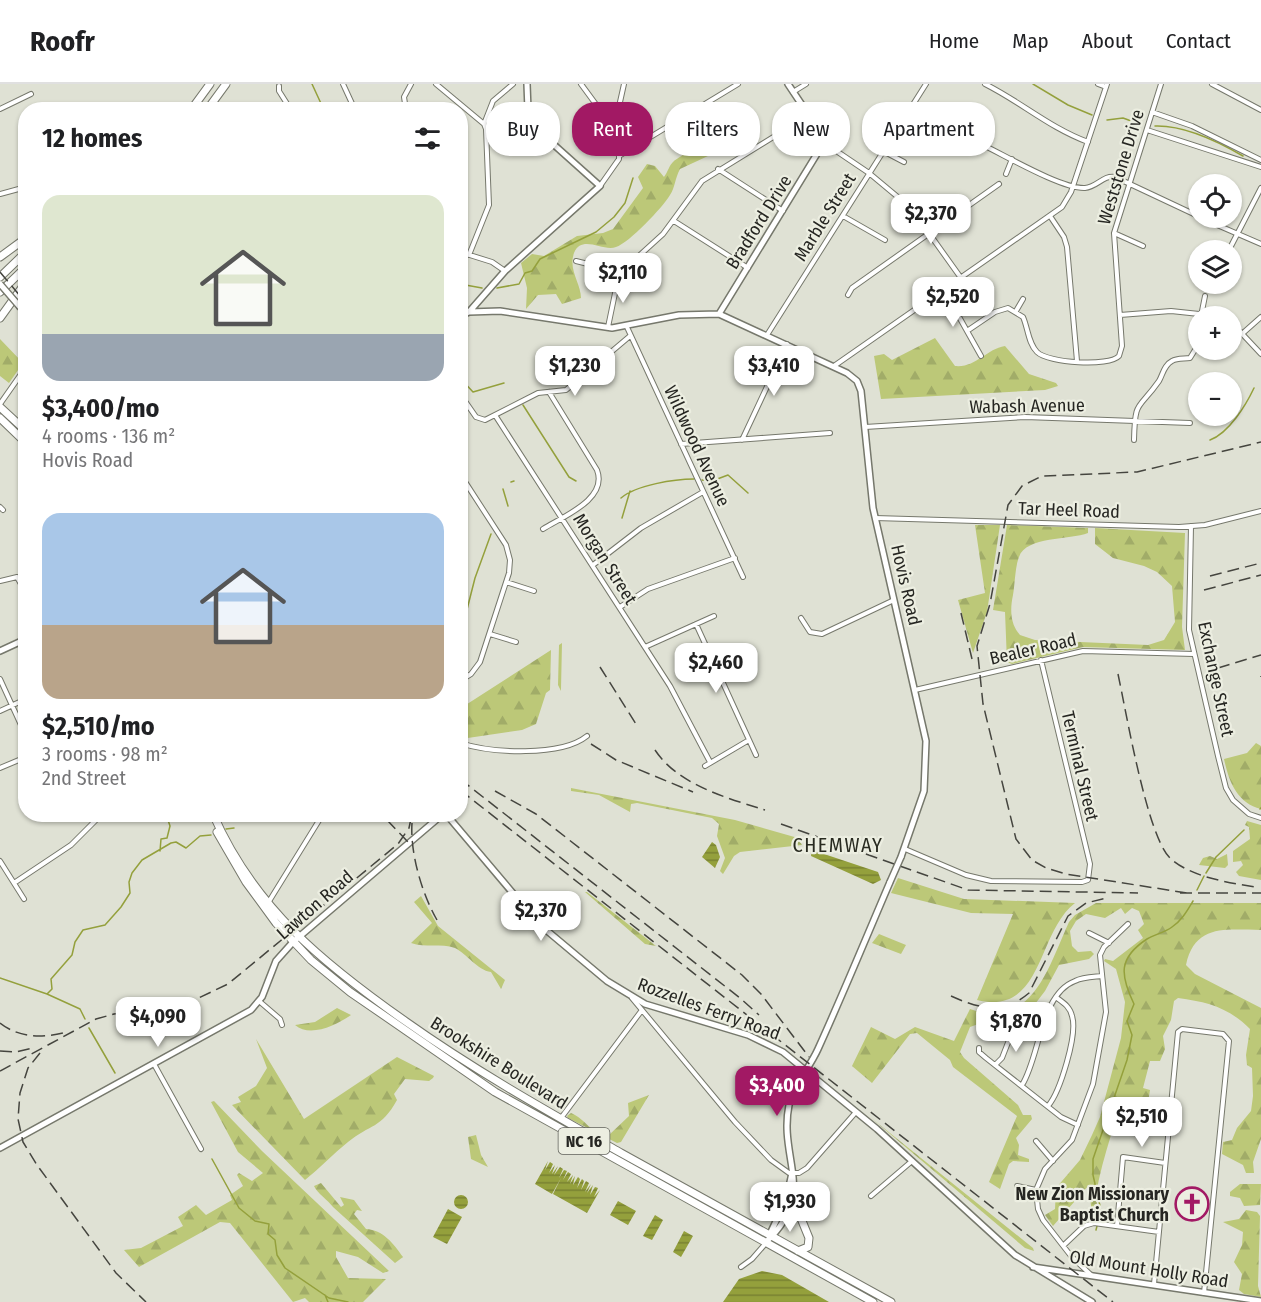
<!DOCTYPE html>
<html lang="en">
<head>
<meta charset="utf-8">
<style>
  body { margin:0; font-family:"Fira Sans Condensed",sans-serif; background:#f6f6f6; color:#202124; height:100vh; display:flex; flex-direction:column; font-size:22px; white-space:nowrap }
  * { box-sizing:border-box; margin:0 }
  p { font-size:20px; color:#757577 }
  .icon { flex:none; width:33px; height:33px; fill:none; stroke:currentColor; stroke-width:2; stroke-linecap:round; stroke-linejoin:round }
  .map { position:relative; flex:1; overflow:hidden }
  .panel { position:absolute; left:18px; top:18px; width:450px; height:720px; display:flex; flex-direction:column; background:#fff; border-radius:24px; box-shadow:0 2px 4px #0004 }
  .panel>* { flex:none }
  .hud { position:absolute; left:486px; top:18px; width:570px; height:54px; display:flex; gap:12px }
  .controls { position:absolute; left:1188px; top:90px; display:grid; gap:12px }
  .controls a { display:grid; place-items:center; width:54px; height:54px; border-radius:50%; background:#fff; box-shadow:0 2px 4px #0004; font-size:30px }
  .price { position:absolute; translate:-50% -51px; padding:0 14px; border-radius:12px; background:#fff; color:#222; font-size:20px; line-height:39px; filter:drop-shadow(0 2px 3px #0008) }
  .price::after { content:''; position:absolute; left:50%; top:36px; width:18px; height:14px; margin-left:-9px; background:inherit; clip-path:polygon(0 0,100% 0,50% 100%) }
  .price.on { background:#a21964; color:#fff }
  ul { padding:0; list-style:none }
  li { display:grid; align-content:center; gap:12px; height:318px; padding:0 24px }
  li span { display:grid; place-items:center; height:186px; border-radius:18px; color:#555 }
  li>.icon { margin-inline-start:auto }
  span .icon { width:108px; height:108px; fill:#fffc; stroke-width:1 }
  li b { font-size:26px }
  h2 { display:flex; justify-content:space-between; align-items:center; height:72px; padding:0 24px; font-size:26px }
  .tag { padding:0 21px; border-radius:24px; background:#fff; box-shadow:0 2px 4px #0004; font-size:21px; line-height:54px }
  .tag.on { background:#a21964; color:#fff }
  header { display:flex; align-items:center; gap:36px; box-sizing:border-box; height:84px; padding:0 30px; background:#fff; border-bottom:2px solid #e0e0e0 }
  header strong { font-size:28px }
  nav { display:flex; gap:33px; margin-inline-start:auto; font-size:21px }
  .map>svg:first-child { display:block }
  .forest { fill:url(#forest-firs) }
  .water { fill:url(#water-rules) }
  .lines { fill:none; stroke-linecap:round; stroke-linejoin:round }
  .stream { stroke:#94a03c; stroke-width:1.5 }
  .street-casing { stroke:#76786c; stroke-width:6 }
  .secondary-casing { stroke:#76786c; stroke-width:8 }
  .highway-casing { stroke:#76786c; stroke-width:9 }
  .street { stroke:#fff; stroke-width:4 }
  .secondary { stroke:#fff; stroke-width:5 }
  .highway { stroke:#fff; stroke-width:7 }
  .rail { stroke:#45453f; stroke-width:1.5; stroke-dasharray:12 6; stroke-linecap:butt }
  .secondary-bridge-casing { stroke:#76786c; stroke-width:8; stroke-linecap:butt }
  .secondary-bridge { stroke:#fff; stroke-width:5 }
  .labels { text-anchor:middle; dominant-baseline:central; stroke-width:4.5; stroke-linejoin:round; paint-order:stroke }
  .shield { fill:#eceee1; stroke:#61625b; stroke-width:1.5 }
  .shield-label { font-size:16px; font-weight:bold; fill:#262622 }
  .street-label { font-size:18px; fill:#262622; stroke:#eceee1 }
  .poi-label { font-size:18px; font-weight:bold; fill:#262622; stroke:#eceee1; text-anchor:end }
  .neighbourhood-label { font-size:20px; letter-spacing:1.5px; fill:#292b21; stroke:#eceee1 }
</style>
</head>
<body>
<header>
<strong>Roofr</strong>
<nav><a>Home</a><a>Map</a><a>About</a><a>Contact</a></nav>
</header>
<div class="map">
<svg width="1261" height="1218" viewBox="0 0 1261 1218">
  <defs>
    <pattern id="forest-firs" width="22" height="20" patternUnits="userSpaceOnUse" patternTransform="scale(1.5)"><rect width="22" height="20" fill="#bcc878"/><path d="M5 1l3.5 6h-7zM16 11l3.5 6h-7z" fill="#a1ac68"/></pattern>
    <pattern id="water-rules" width="6" height="5" patternUnits="userSpaceOnUse" patternTransform="scale(1.5)"><rect width="6" height="5" fill="#94a03c"/><path d="M0 2.5h6" fill="none" stroke="#798232"/></pattern>
  </defs>
  <rect width="100%" height="100%" fill="#dfe1d4"/>
  <!-- forest -->
  <path class="forest" d="M750 29 751 35 744 44 720 58 708 72 680 85C675 94 675 104 670 111 663 123 629 159 616 163 603 168 582 150 574 169 568 186 581 199 581 214L562 220 556 210 538 211 526 225 527 204 521 179 532 170 544 172 577 152 603 149 613 145 643 104 638 93 647 80 655 82 664 93C668 88 669 81 674 77 683 71 744 30 750 29Z
    M935 254 955 282C976 284 986 265 1005 262L1029 290 1056 299 1058 302 1045 306 881 315 874 272 884 270 892 276Z
    M0 255 23 279 9 299 0 292Z
    M975 441H1000L987 528 973 569 958 516 985 509Z
    M1007 441 1088 444V449C1070 456 1026 452 1019 473 1015 483 1015 500 1013 511 1010 525 1010 540 1020 551L1035 556 1148 561 1164 556 1175 538 1172 502 1157 488 1144 482 1113 474 1095 460V444L1185 449 1182 543 1185 566 1083 563 1012 580 1007 578 1005 528 993 526Z
    M562 559 561 605V607L558 601 559 561Z
    M551 566 550 606 546 609 536 640 522 646 461 655V624Z
    M1256 659 1261 662V725C1237 719 1229 698 1224 675L1247 669Z
    M571 704 735 736 798 754 802 761 740 768 734 772 723 790 720 787 725 774 717 752 719 740 712 734 637 719 631 720 630 728 599 711 571 707Z
    M1247 737 1261 741V796L1239 792 1236 788 1243 781 1241 777 1233 778V767L1250 755 1249 743 1245 741Z
    M1227 770 1228 781 1225 784 1199 781 1203 774 1210 772 1217 775Z
    M898 794 964 815 1075 819C1036 849 1044 932 977 916L1013 830 971 829 891 809Z
    M585 808H587L656 862 645 860Z
    M421 812 438 842 505 896 501 905 491 888C477 886 467 870 455 864 441 859 425 864 411 859L432 839 414 818Z
    M1096 819H1261V846C1227 846 1195 839 1186 881L1195 890 1261 924V1055L1253 1078 1254 1089H1246L1243 1081 1222 1070 1223 1058 1232 1056 1237 1044 1251 1027 1253 1012 1252 984 1247 981 1246 971 1250 945C1228 923 1207 918 1178 914L1174 917 1171 936 1163 952 1165 965 1160 977H1150L1143 1004 1150 1006 1144 1044 1135 1049 1111 1051C1105 1071 1099 1091 1096 1111 1095 1120 1101 1126 1102 1134L1092 1133 1089 1101 1053 1142 1045 1131 1055 1125 1056 1104 1080 1076 1092 1051 1100 1033 1121 954 1125 918 1116 885 1104 877 1105 875 1113 877 1143 854 1138 846 1144 840 1139 827 1132 824 1125 830 1121 824 1105 834 1086 830 1076 837 1070 847 1072 862 1078 868 1091 867 1094 870 1089 875 1059 881 1045 907 1029 928 1024 950 1025 929 993 940 990 947 984 938 970 943 960 968 964 974 1018 1021 1023 1031H1031L1032 1035 1016 1054 1019 1061 1018 1071 1029 1075V1078L1013 1077 1009 1080 1000 1105 989 1098 1017 1032 953 983 950 976 917 949 910 950 872 999 852 982 871 943 895 955 915 943 954 957 970 925C1033 947 1049 881 1069 838L1075 831Z
    M879 850 906 861 901 870 872 859Z
    M337 924 351 931C337 941 310 954 295 941L315 938Z
    M256 955 304 1035 397 973 434 992 433 994 429 997 405 995 394 1010 397 1016C381 1045 370 1040 348 1058 333 1070 320 1084 305 1096L232 1021 241 1018 238 1013 256 1002 267 984Z
    M649 1011 621 1058 617 1059 568 1034 567 1032 571 1029C586 1035 591 1051 609 1051L629 1032 628 1019Z
    M214 1017 262 1067 389 1187 383 1189 358 1173 336 1167V1173L348 1194 386 1195 363 1218H309L305 1214 293 1218 230 1139 220 1138 139 1183 124 1166 141 1164 183 1142 178 1133 196 1121 206 1131 232 1116 230 1111 243 1102 237 1091 239 1089 252 1097 263 1089 238 1068 211 1018Z
    M870 1033 1033 1164 1034 1167 1025 1164Z
    M476 1051 481 1071 488 1083 471 1075 468 1053Z
    M321 1099 341 1123 344 1121 340 1113 354 1116 362 1127 357 1126 354 1130 366 1145C383 1146 393 1159 403 1173L395 1179 333 1123C328 1116 317 1109 314 1102Z
    M1240 1100H1261L1260 1121 1244 1122 1240 1114 1230 1112V1108Z
    M1246 1126 1257 1128 1260 1132 1258 1202 1261 1213 1244 1210 1239 1206 1242 1190 1234 1178 1242 1161 1243 1148 1223 1138 1239 1135Z"/>
  <!-- water -->
  <path class="water" d="M712 758 716 761 720 773 715 784 702 773Z
    M812 766 878 788 881 796 873 800 811 772Z
    M548 1077 545 1086 550 1078 553 1080 549 1089 555 1081 552 1090 558 1082 554 1091 560 1083 563 1085 559 1094 564 1086 567 1087 563 1096 568 1088 571 1090 567 1098 573 1091 570 1100 575 1092 573 1101 578 1093 580 1095 577 1104 582 1095 584 1097 581 1106 586 1097 589 1099 585 1108 591 1100 587 1109 593 1101 590 1111 595 1103 598 1104 594 1113 600 1106 587 1129 553 1110 561 1094 552 1110 535 1100Z
    M454 1118a7 7 0 1 1 14 0a7 7 0 1 1-14 0Z
    M618 1117 636 1127 628 1141 610 1131Z
    M448 1125 462 1133 447 1160 433 1153Z
    M655 1131 663 1136 652 1156 643 1152Z
    M684 1147 693 1152 681 1173 673 1168Z
    M762 1187 782 1191 829 1218H723L739 1195Z"/>
  <g class="lines">
    <!-- stream -->
    <path class="stream" d="M312 0 324 26
      M1033 0 1068 21 1092 31
      M1107 36 1123 34 1134 38
      M1155 42C1184 41 1219 58 1243 72
      M460 200 482 204
      M497 204 519 200 525 189 532 187 540 175 596 148 614 133 625 119 633 94
      M460 294 473 308 504 299
      M523 321 569 393 576 397
      M1210 356C1229 349 1246 321 1254 304
      M702 396 712 397 728 391 748 409
      M511 398 514 397
      M503 405 508 422
      M621 414C636 401 675 395 694 395
      M622 434 630 407
      M460 553 475 494 491 450
      M1260 725 1261 724
      M226 745 234 744
      M160 767 161 755 167 754 170 742 166 730
      M1206 789 1216 773 1244 746
      M1197 806 1204 792
      M0 894 47 910 80 925 85 935
      M47 910 52 905 51 895 72 871 75 858 83 846 105 841 121 823 130 809 129 798 132 789 142 776 171 759 176 758 186 764 200 752 211 751
      M89 944 115 989
      M212 1075 239 1124 255 1137 269 1140 268 1150 275 1156 277 1171 285 1184 329 1214 348 1218
      M1098 1136 1100 1122 1093 1091V1075L1127 976 1132 951 1127 937 1134 920C1120 891 1118 874 1147 855 1155 850 1164 849 1172 843 1182 836 1187 827 1193 817
      M1096 1146 1097 1142
      M325 1211 328 1218"/>
    <!-- street casing -->
    <g class="street-casing">
      <path id="street" d="M343 0 355 26
        M436 0 484 40 486 45 489 121 469 171
        M581 0 617 49
        M985 0C1021 18 1050 44 1088 58
        M1098 0 1106 3
        M1212 0 1261 26
        M279 2V7L291 26
        M793 8 806 0
        M0 25 31 10
        M406 26 404 13 411 0
        M1152 28 1192 42 1261 76
        M484 40 493 17 513 0
        M1147 46 1261 83
        M823 58 869 89 911 124 961 194
        M983 61C1006 72 1062 105 1085 104 1097 103 1103 91 1115 93L1198 132
        M883 67 904 78
        M619 72 738 0
        M718 85 783 127
        M1006 90 1012 75
        M600 102 619 75 618 27 624 0
        M0 110 26 103
        M843 132 885 156
        M1050 132 1064 153 1067 163 1077 277
        M1201 134 1261 160
        M674 137 748 184
        M1114 149 1143 162
        M1229 166 1261 104
        M460 168 492 178 505 187
        M576 177 620 188
        M944 206 981 272
        M848 211 852 204 999 100
        M1016 227 1023 215
        M1120 231 1171 227 1218 232
        M1201 232 1205 212
        M1232 239 1261 270
        M626 241 743 493
        M608 243 619 190 663 150 702 97 809 31
        M967 247 995 228 1008 224 1023 233C1028 244 1028 259 1037 268 1048 279 1109 283 1119 272L1122 262 1114 149 1161 0
        M1243 249 1261 233
        M767 251 926 0
        M834 282 1062 123 1071 108 1107 0
        M460 310 476 333 485 336 538 309 566 306 630 252
        M0 320 26 283
        M495 331 670 602 710 678
        M865 343 1025 333 1190 339
        M742 356 787 260
        M1134 356C1135 314 1138 327 1159 297 1163 290 1164 281 1172 277 1177 274 1184 275 1190 274L1198 261
        M681 360 830 349
        M460 390 506 461 510 476 509 489 480 578 471 590 460 597
        M0 423 3 426
        M875 434 1179 443 1205 441 1261 427
        M1191 442 1189 546 1218 672 1226 704 1233 716 1249 730 1261 734
        M543 445C564 432 608 415 597 386L549 308
        M593 481 641 444 703 408
        M0 497 17 493 26 509
        M506 498 534 507
        M620 523 648 505 735 474
        M801 534 810 548 822 550 894 516
        M696 540 756 671
        M490 550 516 558
        M645 563 714 532
        M0 595 26 652
        M915 606 1083 567 1194 570
        M0 627 26 615
        M460 659C491 669 561 673 587 652
        M705 682 749 656
        M0 684 26 673
        M905 765 966 791 991 797 1082 798 1088 796 1090 780 1041 576
        M0 777 24 815
        M14 799 71 761 102 730
        M268 819 323 730
        M1089 849 1109 859
        M632 914 735 1038 771 1076 789 1089H799L807 1084 856 1028
        M259 917 280 935 282 941
        M979 964V968L986 974 1061 1033 1078 1041
        M154 980 201 1065
        M995 981 1002 974 1009 956 1006 953
        M1022 1001C1040 973 1040 910 1075 897 1083 893 1093 893 1102 892
        M1048 1022C1060 1008 1078 950 1072 932 1070 923 1064 919 1057 914
        M561 1034 642 926
        M1036 1057 1053 1077
        M1017 1102 1036 1106
        M871 1112 912 1077
        M1117 1142 1123 1073 1165 1079
        M1064 1161 1084 1142 1094 1139 1159 1148
        M741 1183 752 1175 766 1159
        M1091 1191 1071 1172 1043 1136 1038 1125 1036 1106 1045 1085 1072 1056 1093 1000 1106 928 1100 871 1104 863 1128 840
        M1154 1200 1178 948 1182 945 1223 950 1229 957 1204 1209"/>
    </g>
    <!-- secondary casing -->
    <g class="secondary-casing">
      <path id="secondary" d="M20 223 26 229
        M469 228 500 227 612 244 679 231 719 230 847 289 857 297 861 307 873 424 926 657 924 707 901 773
        M719 230 823 60 822 51 788 0
        M460 232 469 228 505 187 600 102 533 42 528 26 527 0
        M0 567 26 555
        M446 730 539 840 607 897 645 920 748 951 783 968 877 1045 1015 1171 1092 1218
        M0 1064 251 926 262 913 276 877 293 858 443 730
        M769 1152 786 1116 792 1089
        M766 1158C818 1109 778 1075 789 1021 794 1000 809 985 818 965 843 910 866 854 890 798
        M1033 1183 1261 1217"/>
    </g>
    <!-- highway casing -->
    <g class="highway-casing">
      <path id="highway" d="M191 26 210 0
        M207 26 226 0
        M0 173 26 154
        M0 193 26 168
        M0 208 26 183
        M0 234 26 198
        M0 323 26 347
        M0 334 26 359
        M213 730C254 824 324 880 405 937 474 986 547 1027 621 1069 711 1119 801 1168 891 1218
        M217 748 246 798 276 839 311 876 350 908 495 1008 873 1218
        M786 1116 789 1123 798 1127 809 1154 808 1163 798 1167"/>
    </g>
    <!-- street -->
    <use href="#street" class="street"/>
    <!-- secondary -->
    <use href="#secondary" class="secondary"/>
    <!-- highway -->
    <use href="#highway" class="highway"/>
    <!-- rail -->
    <path class="rail" d="M0 188 26 219
      M1210 492 1261 479
      M1204 506 1261 491
      M961 529 972 575
      M600 583 636 640
      M1218 584 1261 571
      M1118 590C1126 627 1147 752 1170 774 1190 793 1230 799 1256 803
      M1261 593V592
      M591 660 616 676 693 708
      M655 666C678 701 727 714 765 726
      M460 695 740 914 759 931
      M460 706 1113 1218
      M495 707 536 730 742 891 761 910 809 973
      M387 736 409 759
      M412 739C410 769 422 810 437 836
      M781 740 968 806 1138 809
      M1180 809H1261
      M1187 809 1066 790 1046 784 1032 776 1016 755 983 620 977 562 990 520 1008 421 1022 402 1042 392 1137 388 1261 358
      M951 912C980 925 1003 931 1029 909L1068 832 1086 819 1107 814
      M0 939C19 954 41 954 63 949
      M0 967 16 968 33 964
      M40 969 28 984 20 1009 18 1035 23 1058 37 1081 116 1189 146 1218
      M0 987 96 935 114 930 184 921 228 900 398 760 409 744 412 730"/>
    <!-- secondary-bridge casing -->
    <g class="secondary-bridge-casing">
      <path id="secondary-bridge" d="M0 200 20 223
        M890 798 901 773"/>
    </g>
    <!-- secondary-bridge -->
    <use href="#secondary-bridge" class="secondary-bridge"/>
  </g>
  <!-- icons -->
  <defs>
    <g id="church-ring" transform="scale(1.725)"><circle r="9.5" fill="#eceee1" stroke="#a21964" stroke-width="1.5"/><path d="M-1.2-6h2.4v3.5h3.3v2.4h-3.3V6h-2.4V-.1h-3.3v-2.4h3.3Z" fill="#a21964"/></g>
  </defs>
  <g fill-rule="evenodd">
    <use href="#church-ring" x="1192" y="1120"/>
  </g>
  <g class="labels">
    <!-- shield labels -->
    <rect class="shield" x="558.5" y="1044" width="51" height="26" rx="4.5"/>
    <g class="shield-label">
      <text x="584" y="1057">NC 16</text>
    </g>
    <!-- street labels -->
    <g class="street-label">
      <text transform="translate(1121 83) rotate(-73)">Weststone Drive</text>
      <text transform="translate(825 133) rotate(-58)">Marble Street</text>
      <text transform="translate(759 138) rotate(-58)">Bradford Drive</text>
      <text transform="translate(1027 322) rotate(-1)">Wabash Avenue</text>
      <text transform="translate(697 362) rotate(65)">Wildwood Avenue</text>
      <text transform="translate(1069 426) rotate(2)">Tar Heel Road</text>
      <text transform="translate(605 475) rotate(58)">Morgan Street</text>
      <text transform="translate(906 501) rotate(77)">Hovis Road</text>
      <text transform="translate(1033 565) rotate(-13)">Bealer Road</text>
      <text transform="translate(1216 595) rotate(78)">Exchange Street</text>
      <text transform="translate(1080 682) rotate(77)">Terminal Street</text>
      <text transform="translate(315 821) rotate(-41)">Lawton Road</text>
      <text transform="translate(709 925) rotate(20)">Rozzelles Ferry Road</text>
      <text transform="translate(499 979) rotate(32)">Brookshire Boulevard</text>
      <text transform="translate(1149 1185) rotate(9)">Old Mount Holly Road</text>
    </g>
    <!-- poi labels -->
    <g class="poi-label">
      <text x="1169" y="1110">New Zion Missionary<tspan x="1169" dy="21">Baptist Church</tspan></text>
    </g>
    <!-- neighbourhood labels -->
    <g class="neighbourhood-label">
      <text x="838" y="761">CHEMWAY</text>
    </g>
  </g>
</svg>
<div class="controls">
<a><svg class="icon" aria-label="locate" viewBox="0 0 24 24"><circle cx="12" cy="12" r="6"/><path d="M12 2v4M12 18v4M2 12h4M18 12h4"/></svg></a>
<a><svg class="icon" aria-label="layers" viewBox="0 0 24 24"><path d="M12 4l9 5-9 5-9-5zM3 14l9 5 9-5"/></svg></a>
<a>+</a>
<a>−</a>
</div>
<b class="price" style="left:931px;top:161px">$2,370</b>
<b class="price" style="left:623px;top:220px">$2,110</b>
<b class="price" style="left:953px;top:244px">$2,520</b>
<b class="price" style="left:575px;top:313px">$1,230</b>
<b class="price" style="left:774px;top:313px">$3,410</b>
<b class="price" style="left:716px;top:610px">$2,460</b>
<b class="price" style="left:541px;top:858px">$2,370</b>
<b class="price" style="left:158px;top:964px">$4,090</b>
<b class="price" style="left:1016px;top:969px">$1,870</b>
<b class="price on" style="left:777px;top:1033px">$3,400</b>
<b class="price" style="left:1142px;top:1064px">$2,510</b>
<b class="price" style="left:790px;top:1149px">$1,930</b>
<div class="hud">
<a class="tag">Buy</a>
<a class="tag on">Rent</a>
<a class="tag">Filters</a>
<a class="tag">New</a>
<a class="tag">Apartment</a>
</div>
<section class="panel">
<h2>12 homes<svg class="icon" aria-label="filters" viewBox="0 0 24 24"><path d="M4 7h16M4 17h16"/><circle cx="9" cy="7" r="2"/><circle cx="15" cy="17" r="2"/></svg></h2>
<ul>
<li><span style="background:linear-gradient(#dfe7d0 75%,#9aa5b1 0)"><svg class="icon" aria-label="home" viewBox="0 0 24 24"><path d="M3 11l9-7 9 7M6 9v11h12V9"/></svg></span><div><b>$3,400/mo</b><p>4 rooms · 136 m²</p><p>Hovis Road</p></div></li>
<li><span style="background:linear-gradient(#a9c7e8 60%,#b9a48a 0)"><svg class="icon" aria-label="home" viewBox="0 0 24 24"><path d="M3 11l9-7 9 7M6 9v11h12V9"/></svg></span><div><b>$2,510/mo</b><p>3 rooms · 98 m²</p><p>2nd Street</p></div></li>
</ul>
</section>
</div>
</body>
</html>
